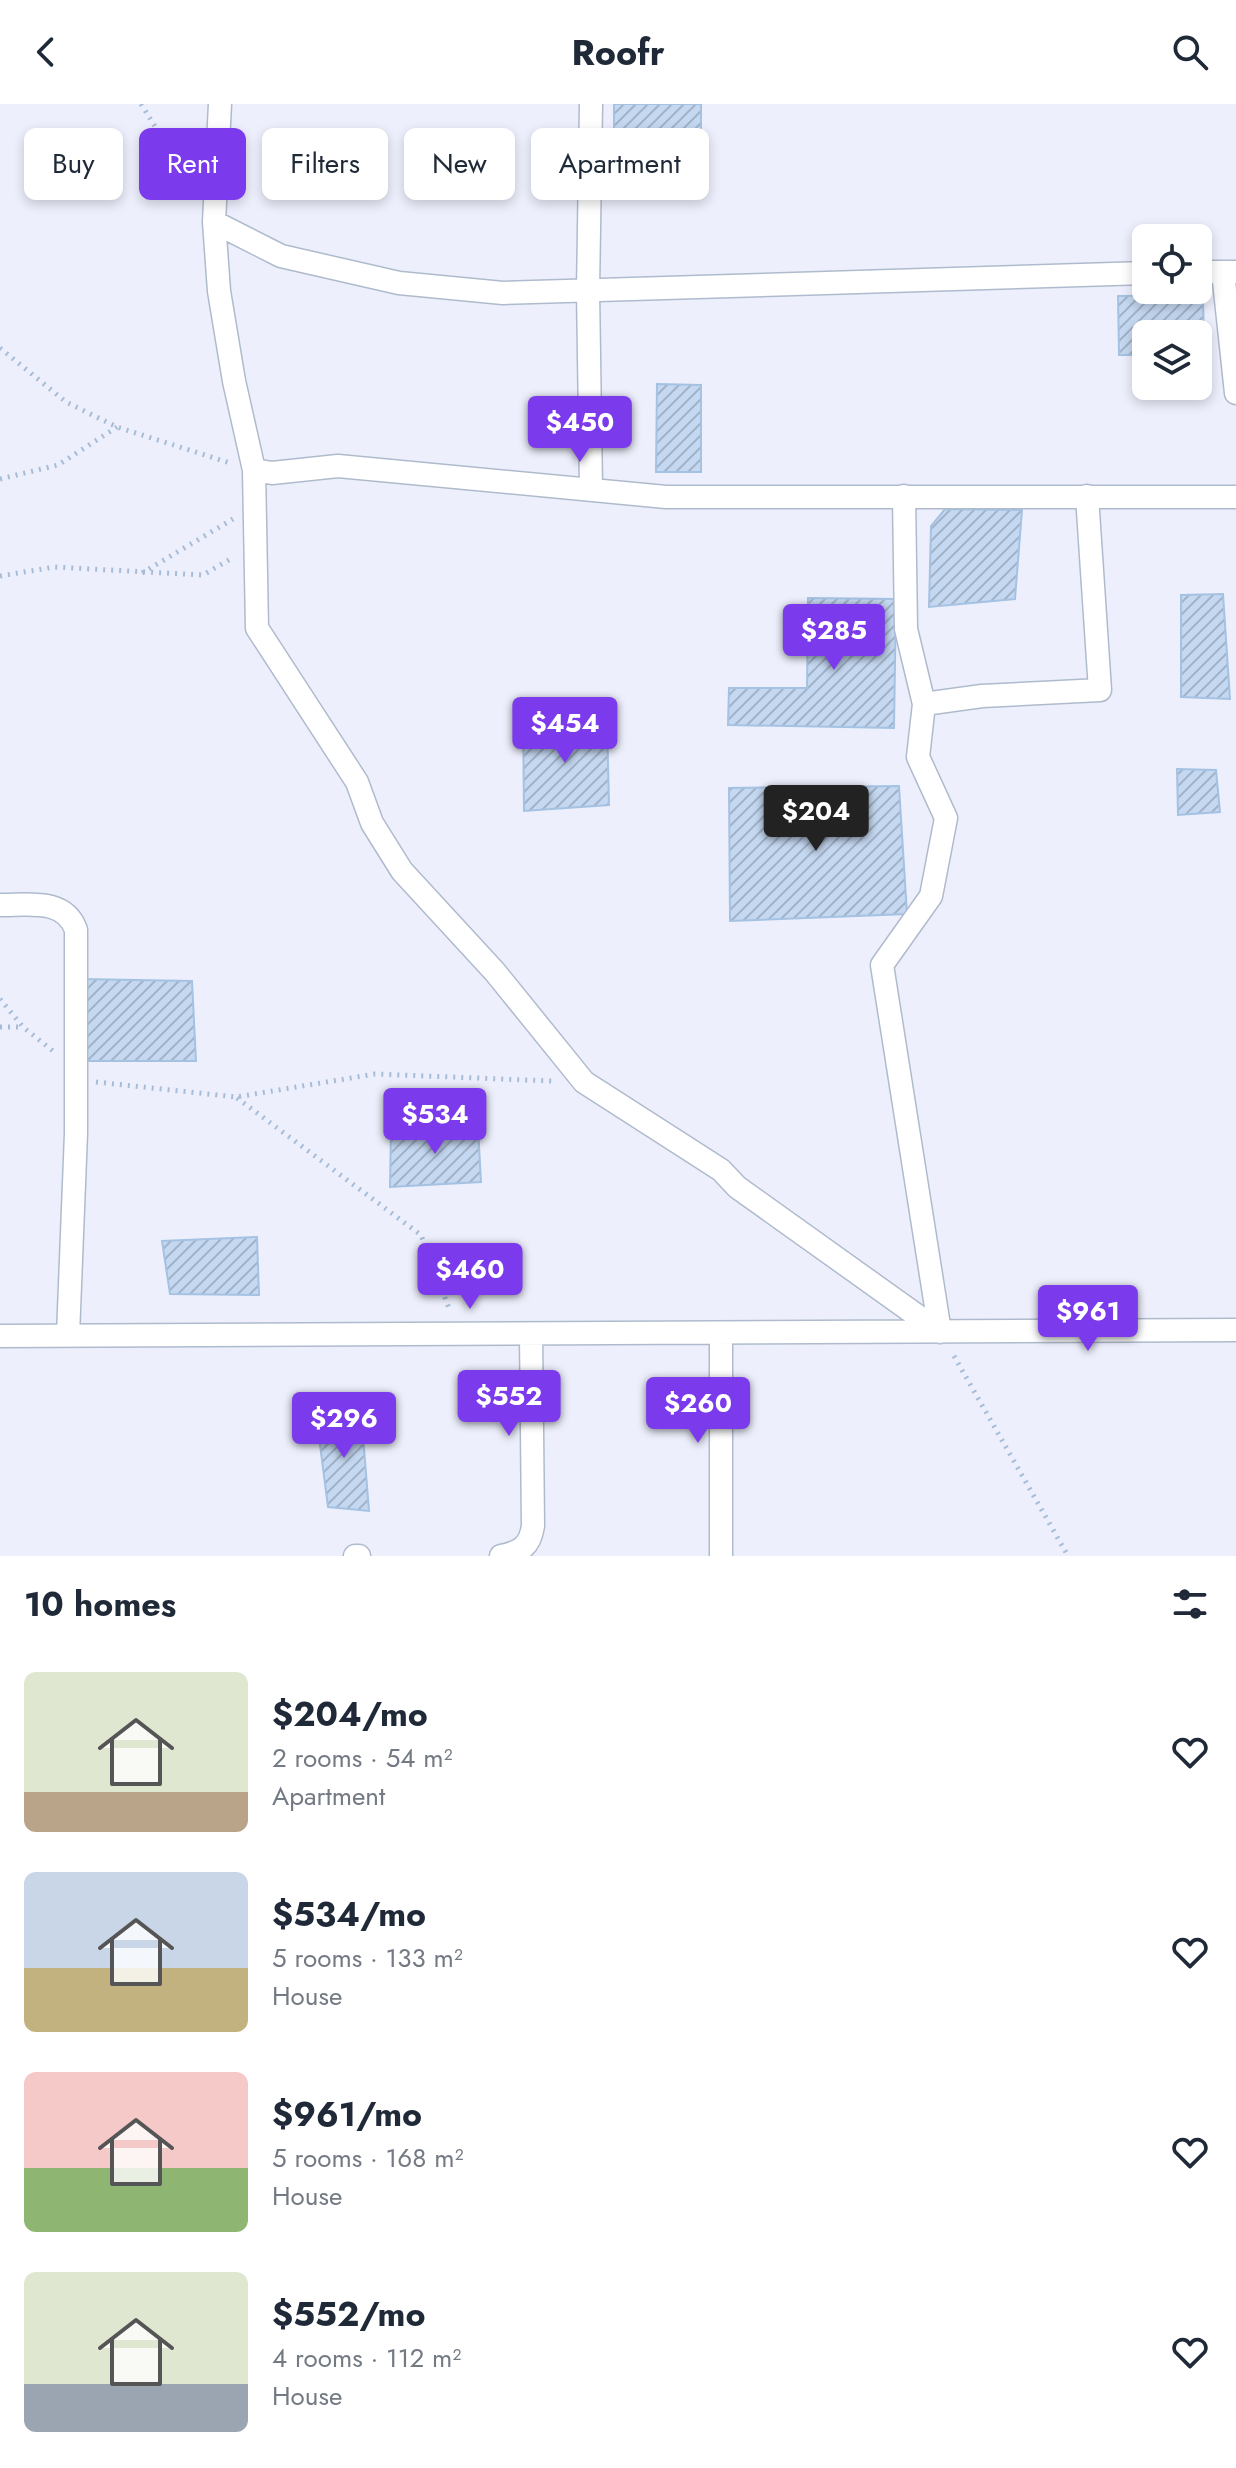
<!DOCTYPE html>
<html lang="en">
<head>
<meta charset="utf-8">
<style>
  body { margin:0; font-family:Jost,sans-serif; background:#f2f2f3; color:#1f2937; height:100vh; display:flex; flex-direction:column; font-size:30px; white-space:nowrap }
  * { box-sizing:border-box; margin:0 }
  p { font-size:26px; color:#747a83 }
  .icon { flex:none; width:44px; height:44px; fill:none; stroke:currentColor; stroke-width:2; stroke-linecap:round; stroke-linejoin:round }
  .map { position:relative; height:1452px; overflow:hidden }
  .panel { display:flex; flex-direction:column; background:#fff; flex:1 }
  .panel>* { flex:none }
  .hud { position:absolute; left:24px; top:24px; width:800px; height:72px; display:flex; gap:16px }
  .controls { position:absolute; left:1132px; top:120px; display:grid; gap:16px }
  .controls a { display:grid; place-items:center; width:80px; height:80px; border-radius:12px; background:#fff; box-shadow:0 4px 12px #0003; font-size:40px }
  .price { position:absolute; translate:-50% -68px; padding:0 18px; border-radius:8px; background:#7c3aed; color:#fff; font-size:26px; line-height:52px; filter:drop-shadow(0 2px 4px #0008) }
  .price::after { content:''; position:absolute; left:50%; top:48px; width:24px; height:18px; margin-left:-12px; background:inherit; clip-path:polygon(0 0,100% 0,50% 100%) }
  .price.selected { background:#222; color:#fff }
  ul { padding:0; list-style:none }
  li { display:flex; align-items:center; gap:24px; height:200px; padding:0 24px }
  li span { display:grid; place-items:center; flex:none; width:224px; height:160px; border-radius:12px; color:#555 }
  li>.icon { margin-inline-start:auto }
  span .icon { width:96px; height:96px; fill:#fffc; stroke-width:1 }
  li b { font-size:34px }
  h2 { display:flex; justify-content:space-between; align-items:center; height:96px; padding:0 24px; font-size:34px }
  .pill { padding:0 28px; border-radius:12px; background:#fff; box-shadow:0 4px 12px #0003; font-size:28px; line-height:72px }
  .pill.selected { background:#7c3aed; color:#fff }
  header { display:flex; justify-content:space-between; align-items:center; height:104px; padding:0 24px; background:#fff; font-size:36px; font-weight:700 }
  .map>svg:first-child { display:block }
  .building { fill:url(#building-hatch); stroke:#a5c2e3; stroke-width:2 }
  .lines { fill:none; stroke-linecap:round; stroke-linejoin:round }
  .minor-casing { stroke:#afbbcd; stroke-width:25 }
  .path { stroke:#a7bcd7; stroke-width:5; stroke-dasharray:2 6; stroke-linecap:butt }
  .minor { stroke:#fff; stroke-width:22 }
</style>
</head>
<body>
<header><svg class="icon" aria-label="back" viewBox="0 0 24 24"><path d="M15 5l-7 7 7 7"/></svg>Roofr<svg class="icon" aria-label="search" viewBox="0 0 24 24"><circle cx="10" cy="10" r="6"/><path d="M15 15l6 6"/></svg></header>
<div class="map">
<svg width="1236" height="1452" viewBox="0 0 1236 1452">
  <defs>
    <pattern id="building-hatch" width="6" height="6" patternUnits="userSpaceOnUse" patternTransform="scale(2)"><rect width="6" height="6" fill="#c5d8f1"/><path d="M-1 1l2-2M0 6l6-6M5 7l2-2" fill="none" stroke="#a2b3c8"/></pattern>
  </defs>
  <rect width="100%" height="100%" fill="#edf0fc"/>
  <!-- building -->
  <path class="building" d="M614 0H701V79H614Z
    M1203 191 1204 244H1198V230H1146V251H1119L1118 192Z
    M657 280 701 281V368H656Z
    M945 405 1022 406 1015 495 929 503 931 422Z
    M1223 490 1230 595 1181 593V491Z
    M808 494 896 495 894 624 728 621 729 584H807Z
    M523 617H607L609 701 524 707Z
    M1177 665 1216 666 1220 708 1178 711Z
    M899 682 907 810 730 817 729 684Z
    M81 875 192 877 196 957H82Z
    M478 1023 481 1078 390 1083 391 1024Z
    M257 1133 259 1191 170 1190 162 1137Z
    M361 1307 369 1407 328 1403 316 1310Z"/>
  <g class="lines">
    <!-- minor casing -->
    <g class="minor-casing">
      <path id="minor" d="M220 0 214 118 219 187 234 277 254 366 272 369 338 362 666 393H1236
        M591 0 588 186 591 384
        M214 118 281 152 399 179 503 189 1146 169
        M1198 168H1235
        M1223 168 1236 289
        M254 366 257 524 357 678 372 719 402 767 495 868 584 978 721 1066 737 1083 940 1228
        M904 392 906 525 924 600 918 653 946 714 931 792 882 861 940 1228
        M924 600 982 592 1100 586 1087 392
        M0 801C29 801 65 794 76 826V1029L68 1231
        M721 1229V1452
        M0 1232 1236 1226
        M355 1452H359
        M501 1452C521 1448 530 1442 533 1422L531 1230"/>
    </g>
    <!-- path -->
    <path class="path" d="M141 0 191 80
      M0 244 66 298 117 323 230 359
      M0 375 58 361 117 323
      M142 469 233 415
      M0 472 54 463 203 471 234 453
      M0 895 23 923 53 947
      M0 923H22
      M96 978 236 993 375 970 552 977
      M237 994 421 1131 450 1207
      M954 1252 1068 1452"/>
    <!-- minor -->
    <use href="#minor" class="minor"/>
  </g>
</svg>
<div class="controls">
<a><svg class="icon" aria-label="locate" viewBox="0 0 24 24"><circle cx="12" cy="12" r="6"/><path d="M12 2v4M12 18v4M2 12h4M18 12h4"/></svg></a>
<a><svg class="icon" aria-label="layers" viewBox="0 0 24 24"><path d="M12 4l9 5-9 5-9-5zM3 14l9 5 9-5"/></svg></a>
</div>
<b class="price" style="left:580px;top:360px">$450</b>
<b class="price" style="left:834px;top:568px">$285</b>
<b class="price" style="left:565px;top:661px">$454</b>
<b class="price selected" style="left:816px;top:749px">$204</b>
<b class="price" style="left:435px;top:1052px">$534</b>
<b class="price" style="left:470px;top:1207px">$460</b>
<b class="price" style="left:1088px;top:1249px">$961</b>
<b class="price" style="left:509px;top:1334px">$552</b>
<b class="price" style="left:698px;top:1341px">$260</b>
<b class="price" style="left:344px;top:1356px">$296</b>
<div class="hud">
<a class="pill">Buy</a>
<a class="pill selected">Rent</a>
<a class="pill">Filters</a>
<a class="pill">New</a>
<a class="pill">Apartment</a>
</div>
</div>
<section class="panel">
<h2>10 homes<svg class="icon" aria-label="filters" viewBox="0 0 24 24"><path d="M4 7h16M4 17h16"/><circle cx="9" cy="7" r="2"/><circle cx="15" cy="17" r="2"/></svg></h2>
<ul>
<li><span style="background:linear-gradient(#dfe7d0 75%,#b9a48a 0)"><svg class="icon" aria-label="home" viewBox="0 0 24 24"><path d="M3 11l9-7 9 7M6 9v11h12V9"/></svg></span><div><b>$204/mo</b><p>2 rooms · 54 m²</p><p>Apartment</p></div><svg class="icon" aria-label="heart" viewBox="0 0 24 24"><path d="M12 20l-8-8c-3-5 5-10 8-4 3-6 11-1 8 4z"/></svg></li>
<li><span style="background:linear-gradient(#c9d6e8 60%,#c2b280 0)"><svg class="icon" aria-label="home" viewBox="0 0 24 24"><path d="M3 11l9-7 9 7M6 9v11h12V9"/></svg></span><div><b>$534/mo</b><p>5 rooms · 133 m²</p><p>House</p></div><svg class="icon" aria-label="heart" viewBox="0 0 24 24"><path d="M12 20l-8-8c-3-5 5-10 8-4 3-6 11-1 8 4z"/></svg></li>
<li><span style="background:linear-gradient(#f6c9c9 60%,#8fb573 0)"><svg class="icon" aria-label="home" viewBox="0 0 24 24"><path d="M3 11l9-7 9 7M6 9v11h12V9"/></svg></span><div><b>$961/mo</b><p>5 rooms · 168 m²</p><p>House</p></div><svg class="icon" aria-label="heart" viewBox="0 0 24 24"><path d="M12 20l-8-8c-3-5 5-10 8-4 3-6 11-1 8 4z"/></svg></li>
<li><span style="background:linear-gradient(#dfe7d0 70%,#9aa5b1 0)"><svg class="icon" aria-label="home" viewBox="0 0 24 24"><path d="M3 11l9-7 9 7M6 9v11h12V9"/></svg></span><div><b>$552/mo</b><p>4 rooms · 112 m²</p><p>House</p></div><svg class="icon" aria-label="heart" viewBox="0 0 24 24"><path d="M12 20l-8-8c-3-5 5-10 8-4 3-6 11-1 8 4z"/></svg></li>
</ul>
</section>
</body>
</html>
